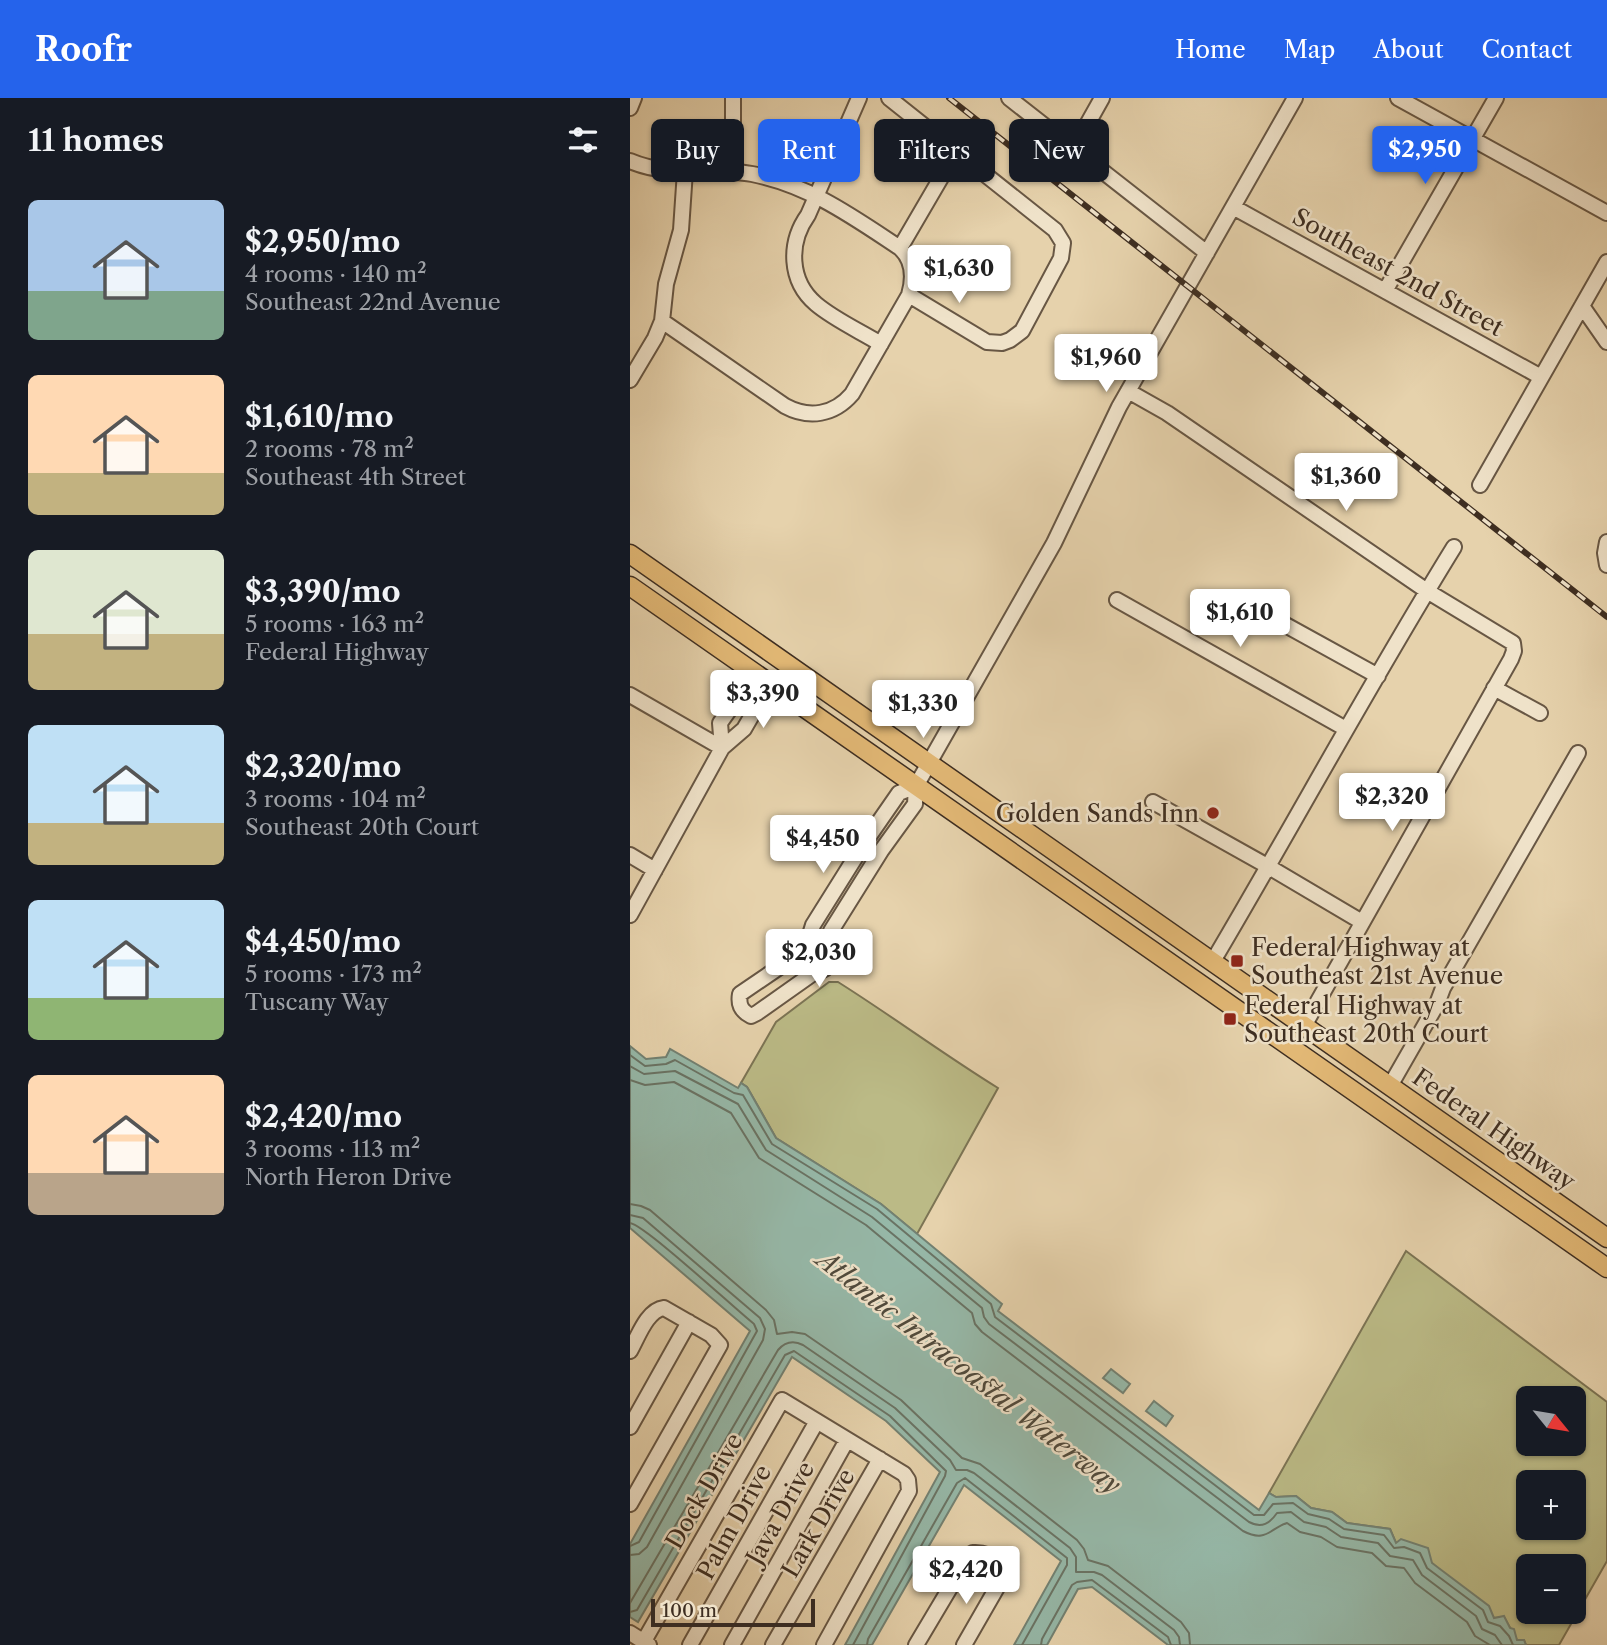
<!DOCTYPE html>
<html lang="en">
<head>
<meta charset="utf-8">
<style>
  body { margin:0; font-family:"Libre Caslon Text",serif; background:#20242c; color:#f1f3f6; height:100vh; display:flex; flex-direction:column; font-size:26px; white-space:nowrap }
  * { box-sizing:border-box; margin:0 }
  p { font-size:23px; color:#9ea1a6 }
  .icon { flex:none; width:38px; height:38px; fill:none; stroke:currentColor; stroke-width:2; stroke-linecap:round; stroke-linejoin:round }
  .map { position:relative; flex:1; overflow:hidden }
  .sheet { display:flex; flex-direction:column; background:#171b24; width:630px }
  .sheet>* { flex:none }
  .banner { position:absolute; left:21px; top:21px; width:665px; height:63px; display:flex; gap:14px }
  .needle { width:46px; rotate:120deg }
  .tools { position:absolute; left:886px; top:1288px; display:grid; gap:14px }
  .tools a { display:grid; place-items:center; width:70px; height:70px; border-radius:10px; background:#171b24; box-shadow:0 2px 5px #0004; font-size:35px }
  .scale { position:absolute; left:21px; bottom:18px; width:164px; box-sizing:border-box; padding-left:7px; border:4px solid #3e2e21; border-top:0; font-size:19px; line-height:24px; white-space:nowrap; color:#3e2e21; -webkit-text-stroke:5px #efe2c9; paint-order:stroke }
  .price { position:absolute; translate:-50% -60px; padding:0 16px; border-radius:7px; background:#fff; color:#222; font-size:23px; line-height:46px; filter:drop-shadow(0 2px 4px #0008) }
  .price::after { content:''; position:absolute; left:50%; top:42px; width:21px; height:16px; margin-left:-10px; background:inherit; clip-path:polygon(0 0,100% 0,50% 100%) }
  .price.on { background:#2563eb; color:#fff }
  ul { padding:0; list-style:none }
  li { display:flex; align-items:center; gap:21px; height:175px; padding:0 28px }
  li span { display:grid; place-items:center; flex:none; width:196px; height:140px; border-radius:10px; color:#555 }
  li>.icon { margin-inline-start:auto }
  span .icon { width:84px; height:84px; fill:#fffc; stroke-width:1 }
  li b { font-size:30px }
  h2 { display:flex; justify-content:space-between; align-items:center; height:84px; padding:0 28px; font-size:30px }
  .pill { padding:0 24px; border-radius:10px; background:#171b24; box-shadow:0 2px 5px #0004; font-size:24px; line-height:63px }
  .pill.on { background:#2563eb; color:#fff }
  header { display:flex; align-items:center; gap:42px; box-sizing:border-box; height:98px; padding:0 35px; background:#2563eb; color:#fff }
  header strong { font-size:33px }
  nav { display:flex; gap:38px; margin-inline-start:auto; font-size:24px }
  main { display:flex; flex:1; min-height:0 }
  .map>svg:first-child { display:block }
  .green { fill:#bbba86; stroke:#7c7454; stroke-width:2; fill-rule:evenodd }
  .water { fill:#96b8a8; stroke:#738172; stroke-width:2 }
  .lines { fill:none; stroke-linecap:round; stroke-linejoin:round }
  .shore { stroke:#6a7364; stroke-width:2 }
  .minor-casing { stroke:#685744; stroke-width:18 }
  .major-casing { stroke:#3e2e21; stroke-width:21 }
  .minor { stroke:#efe2c9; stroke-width:14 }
  .major { stroke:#e3b976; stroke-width:18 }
  .rail-casing { stroke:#3e2e21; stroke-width:6 }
  .rail { stroke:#efe2c9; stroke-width:3.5; stroke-dasharray:10; stroke-linecap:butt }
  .poi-dot { fill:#8f2418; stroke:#efe2c9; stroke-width:2.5 }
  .labels { text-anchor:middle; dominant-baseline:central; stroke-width:5; stroke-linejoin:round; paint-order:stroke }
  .street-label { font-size:24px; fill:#3e2e21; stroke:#efe2c9 }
  .poi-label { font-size:24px; fill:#3e2e21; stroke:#efe2c9; text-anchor:start }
  .water-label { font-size:26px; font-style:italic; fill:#504a3c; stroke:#efe2c9 }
</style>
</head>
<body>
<header>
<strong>Roofr</strong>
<nav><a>Home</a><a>Map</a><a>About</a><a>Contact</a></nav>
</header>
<main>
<section class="sheet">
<h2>11 homes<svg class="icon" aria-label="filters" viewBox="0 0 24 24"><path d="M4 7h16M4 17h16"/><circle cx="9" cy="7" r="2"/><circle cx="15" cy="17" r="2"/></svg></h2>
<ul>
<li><span style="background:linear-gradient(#a9c7e8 65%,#7fa58c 0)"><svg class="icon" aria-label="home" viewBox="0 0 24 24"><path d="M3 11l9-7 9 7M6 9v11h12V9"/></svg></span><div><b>$2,950/mo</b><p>4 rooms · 140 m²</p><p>Southeast 22nd Avenue</p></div></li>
<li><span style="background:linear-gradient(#ffd9b3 70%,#c2b280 0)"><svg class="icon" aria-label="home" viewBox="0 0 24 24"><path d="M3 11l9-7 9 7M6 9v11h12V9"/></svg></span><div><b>$1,610/mo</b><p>2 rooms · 78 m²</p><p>Southeast 4th Street</p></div></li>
<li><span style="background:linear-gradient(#dfe7d0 60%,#c2b280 0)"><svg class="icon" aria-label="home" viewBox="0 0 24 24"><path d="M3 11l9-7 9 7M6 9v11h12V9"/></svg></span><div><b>$3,390/mo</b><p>5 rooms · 163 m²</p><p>Federal Highway</p></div></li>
<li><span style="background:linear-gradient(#bfe0f5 70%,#c2b280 0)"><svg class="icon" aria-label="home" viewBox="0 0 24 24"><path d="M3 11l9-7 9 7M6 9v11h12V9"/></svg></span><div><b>$2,320/mo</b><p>3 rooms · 104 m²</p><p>Southeast 20th Court</p></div></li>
<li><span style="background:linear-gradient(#bfe0f5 70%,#8fb573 0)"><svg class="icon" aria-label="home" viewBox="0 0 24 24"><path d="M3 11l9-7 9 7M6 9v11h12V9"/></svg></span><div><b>$4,450/mo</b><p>5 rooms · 173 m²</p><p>Tuscany Way</p></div></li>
<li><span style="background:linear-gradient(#ffd9b3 70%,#b9a48a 0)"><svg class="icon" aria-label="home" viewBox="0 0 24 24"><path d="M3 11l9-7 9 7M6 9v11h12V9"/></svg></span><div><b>$2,420/mo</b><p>3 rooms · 113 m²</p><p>North Heron Drive</p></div></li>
</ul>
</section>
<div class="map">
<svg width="977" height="1547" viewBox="0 0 977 1547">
  <rect width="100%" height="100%" fill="#e6d2ac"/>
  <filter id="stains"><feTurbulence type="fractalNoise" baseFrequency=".00286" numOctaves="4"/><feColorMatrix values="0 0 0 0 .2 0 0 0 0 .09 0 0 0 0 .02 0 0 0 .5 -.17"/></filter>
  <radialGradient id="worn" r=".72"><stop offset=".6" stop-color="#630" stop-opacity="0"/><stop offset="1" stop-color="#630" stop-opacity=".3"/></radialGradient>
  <!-- green -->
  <path class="green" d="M199 884H208C262 918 313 956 368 990L287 1136 251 1106 146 1040 117 989 111 985 146 924Z
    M776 1153 977 1304V1463L929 1547H896L894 1542H887L874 1519 864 1520 802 1465 766 1445 760 1431 717 1425 702 1414 681 1410 666 1398 646 1399 639 1395ZM898 1300H943V1346H898ZM898 1384H943V1430H898ZM898 1468H943V1514H898Z"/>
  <!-- water -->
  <path class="water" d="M0 948 16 961 36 959 40 951 108 990 111 985 117 989 146 1040 251 1106 372 1206 368 1213 629 1412 639 1395 646 1399 666 1398 681 1410 702 1414 717 1425 760 1431 766 1445 771 1441 798 1450 802 1465 859 1508 864 1520 874 1518 880 1530 884 1531 887 1542H894L896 1547H538L462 1489 448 1491 417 1547H384L431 1463 334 1387 242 1547H215L310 1374 256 1323 162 1259 8 1524 0 1519V1446L120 1233 0 1130Z
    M481 1271 500 1286 493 1295 473 1280Z
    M524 1303 543 1318 536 1328 516 1313Z"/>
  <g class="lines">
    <!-- shore -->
    <path class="shore" d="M0 957 15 968 36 966 45 962 104 995 113 997 142 1046 247 1111 361 1206 365 1219 624 1417H634L643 1406 663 1405 678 1416 699 1421 714 1431 754 1437 764 1450 774 1449 790 1455 797 1470 853 1512 858 1524 870 1528 879 1538 883 1547
      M0 968 14 976 45 973 108 1006 136 1052 242 1119 352 1210 354 1219 359 1226 619 1424C632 1431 640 1425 647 1415L661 1414 674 1424 696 1429 711 1439 748 1445 760 1458 783 1462 792 1477 846 1518 852 1531 865 1537 872 1547
      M0 982 15 987 44 984 101 1015 129 1060 236 1127 342 1215 345 1226 352 1234 613 1433C636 1445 639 1431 657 1425L670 1434 691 1439 707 1449 742 1455 756 1468 774 1470 785 1485 837 1524 845 1538 860 1547
      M0 1106 11 1108 20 1112 136 1212 144 1222 147 1236 162 1234 175 1236 271 1302 332 1360 350 1366 447 1442 454 1451 458 1462 478 1468 551 1524 559 1535 560 1547
      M0 1117 13 1120 130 1220 135 1231 133 1242 17 1449 9 1456 0 1457
      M0 1125C15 1127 105 1211 124 1226L127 1233 9 1444 0 1448
      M0 1505 148 1252C155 1244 163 1242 173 1247L265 1310 320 1362 326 1372H337L344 1375 440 1450 446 1459V1474H464L472 1477 544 1532 549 1539 550 1547
      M0 1514 7 1512 155 1257 164 1253 260 1318 316 1373 315 1378 223 1547
      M237 1547 238 1541 327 1385 335 1380 437 1460V1467L392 1547
      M411 1547 412 1541 442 1487 447 1484 462 1482 538 1539 541 1547"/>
    <!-- minor casing -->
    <g class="minor-casing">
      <path id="minor" d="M229 0 178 117C158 145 159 183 186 206 205 222 230 233 251 246
        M259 0 425 132 433 145 431 160 392 233 380 242 372 245 357 244 279 197
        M379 0 577 155
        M768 0 977 115
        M0 10 4 0
        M444 50 472 0
        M0 63C39 80 81 69 122 76 179 87 223 119 270 150 284 163 284 180 279 197L222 296C204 317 179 321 155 308L32 223
        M103 74V0
        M603 109 911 279
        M270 150 326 54
        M755 193 866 0
        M952 208 977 244
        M0 282 25 240 32 223 36 186 51 132 55 73
        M498 293 537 315 797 493 883 545 884 553 881 561 674 928
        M850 387 977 164
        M977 444 975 455 977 467
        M487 502 716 631
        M623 509 748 578
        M864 590 910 615
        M0 597 92 650
        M92 650 90 625 125 576
        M523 704 639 769 732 824
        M0 757 25 772
        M0 817 92 650 114 631 140 586
        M169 856a17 17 0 1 1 34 0a17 17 0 1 1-34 0Z
        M179 840 183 827 235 744 269 695 286 688
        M198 844 201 833 251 753 285 706 286 688 424 445 489 309 665 0
        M170 863 154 866 110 896C108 907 111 913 121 918L127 915 185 874
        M583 863C664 726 740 585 824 449
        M760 988 807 906 813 890 948 655
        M0 1253C8 1239 17 1212 34 1210L81 1237 90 1247 0 1406
        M0 1329 59 1224
        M0 1535 19 1547
        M14 1543 152 1302 274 1376 278 1382 279 1393 194 1547
        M60 1547 187 1323
        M102 1547 217 1342
        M143 1547 250 1361
        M286 1547 339 1458 343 1455C362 1454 374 1466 369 1486L334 1547"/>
    </g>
    <!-- major casing -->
    <g class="major-casing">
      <path id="major" d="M0 456 977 1140
        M0 488 977 1170"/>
    </g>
    <!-- minor -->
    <use href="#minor" class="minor"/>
    <!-- major -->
    <use href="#major" class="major"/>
    <!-- rail casing -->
    <g class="rail-casing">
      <path id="rail" d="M319 0 977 519"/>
    </g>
    <!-- rail -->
    <use href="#rail" class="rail"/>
  </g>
  <!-- markers -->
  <g class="poi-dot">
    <circle cx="583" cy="715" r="7"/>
    <rect x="600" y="856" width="14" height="14" rx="3.5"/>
    <rect x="593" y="914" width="14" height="14" rx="3.5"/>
  </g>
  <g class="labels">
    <!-- street labels -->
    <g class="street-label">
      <text transform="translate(768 174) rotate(29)">Southeast 2nd Street</text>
      <text transform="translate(864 1031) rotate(35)">Federal Highway</text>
      <text transform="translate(74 1393) rotate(-60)">Dock Drive</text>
      <text transform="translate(150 1415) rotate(-61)">Java Drive</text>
      <text transform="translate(104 1424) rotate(-61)">Palm Drive</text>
      <text transform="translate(188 1425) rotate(-60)">Lark Drive</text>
    </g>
    <!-- poi labels -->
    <g class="poi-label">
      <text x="569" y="715" text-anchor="end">Golden Sands Inn</text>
      <text x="621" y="849">Federal Highway at<tspan x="621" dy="28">Southeast 21st Avenue</tspan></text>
      <text x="614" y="907">Federal Highway at<tspan x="614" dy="28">Southeast 20th Court</tspan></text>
    </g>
    <!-- water labels -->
    <g class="water-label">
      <text transform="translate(339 1274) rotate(38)">Atlantic Intracoastal Waterway</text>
    </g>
  </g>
  <rect width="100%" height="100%" filter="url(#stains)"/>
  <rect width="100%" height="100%" fill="url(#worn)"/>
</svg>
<div class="tools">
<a><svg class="needle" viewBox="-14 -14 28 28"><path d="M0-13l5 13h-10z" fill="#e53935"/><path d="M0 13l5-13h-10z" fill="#9ea1a6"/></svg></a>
<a>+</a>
<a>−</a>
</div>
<div class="scale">100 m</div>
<b class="price on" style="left:795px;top:88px">$2,950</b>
<b class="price" style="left:329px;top:207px">$1,630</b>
<b class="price" style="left:476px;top:296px">$1,960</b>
<b class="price" style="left:716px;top:415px">$1,360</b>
<b class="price" style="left:610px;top:551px">$1,610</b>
<b class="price" style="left:133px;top:632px">$3,390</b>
<b class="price" style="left:293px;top:642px">$1,330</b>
<b class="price" style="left:762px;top:735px">$2,320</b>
<b class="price" style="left:193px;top:777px">$4,450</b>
<b class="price" style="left:189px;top:891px">$2,030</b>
<b class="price" style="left:336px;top:1508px">$2,420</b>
<div class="banner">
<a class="pill">Buy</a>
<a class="pill on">Rent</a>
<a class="pill">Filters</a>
<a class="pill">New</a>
</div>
</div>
</main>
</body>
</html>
